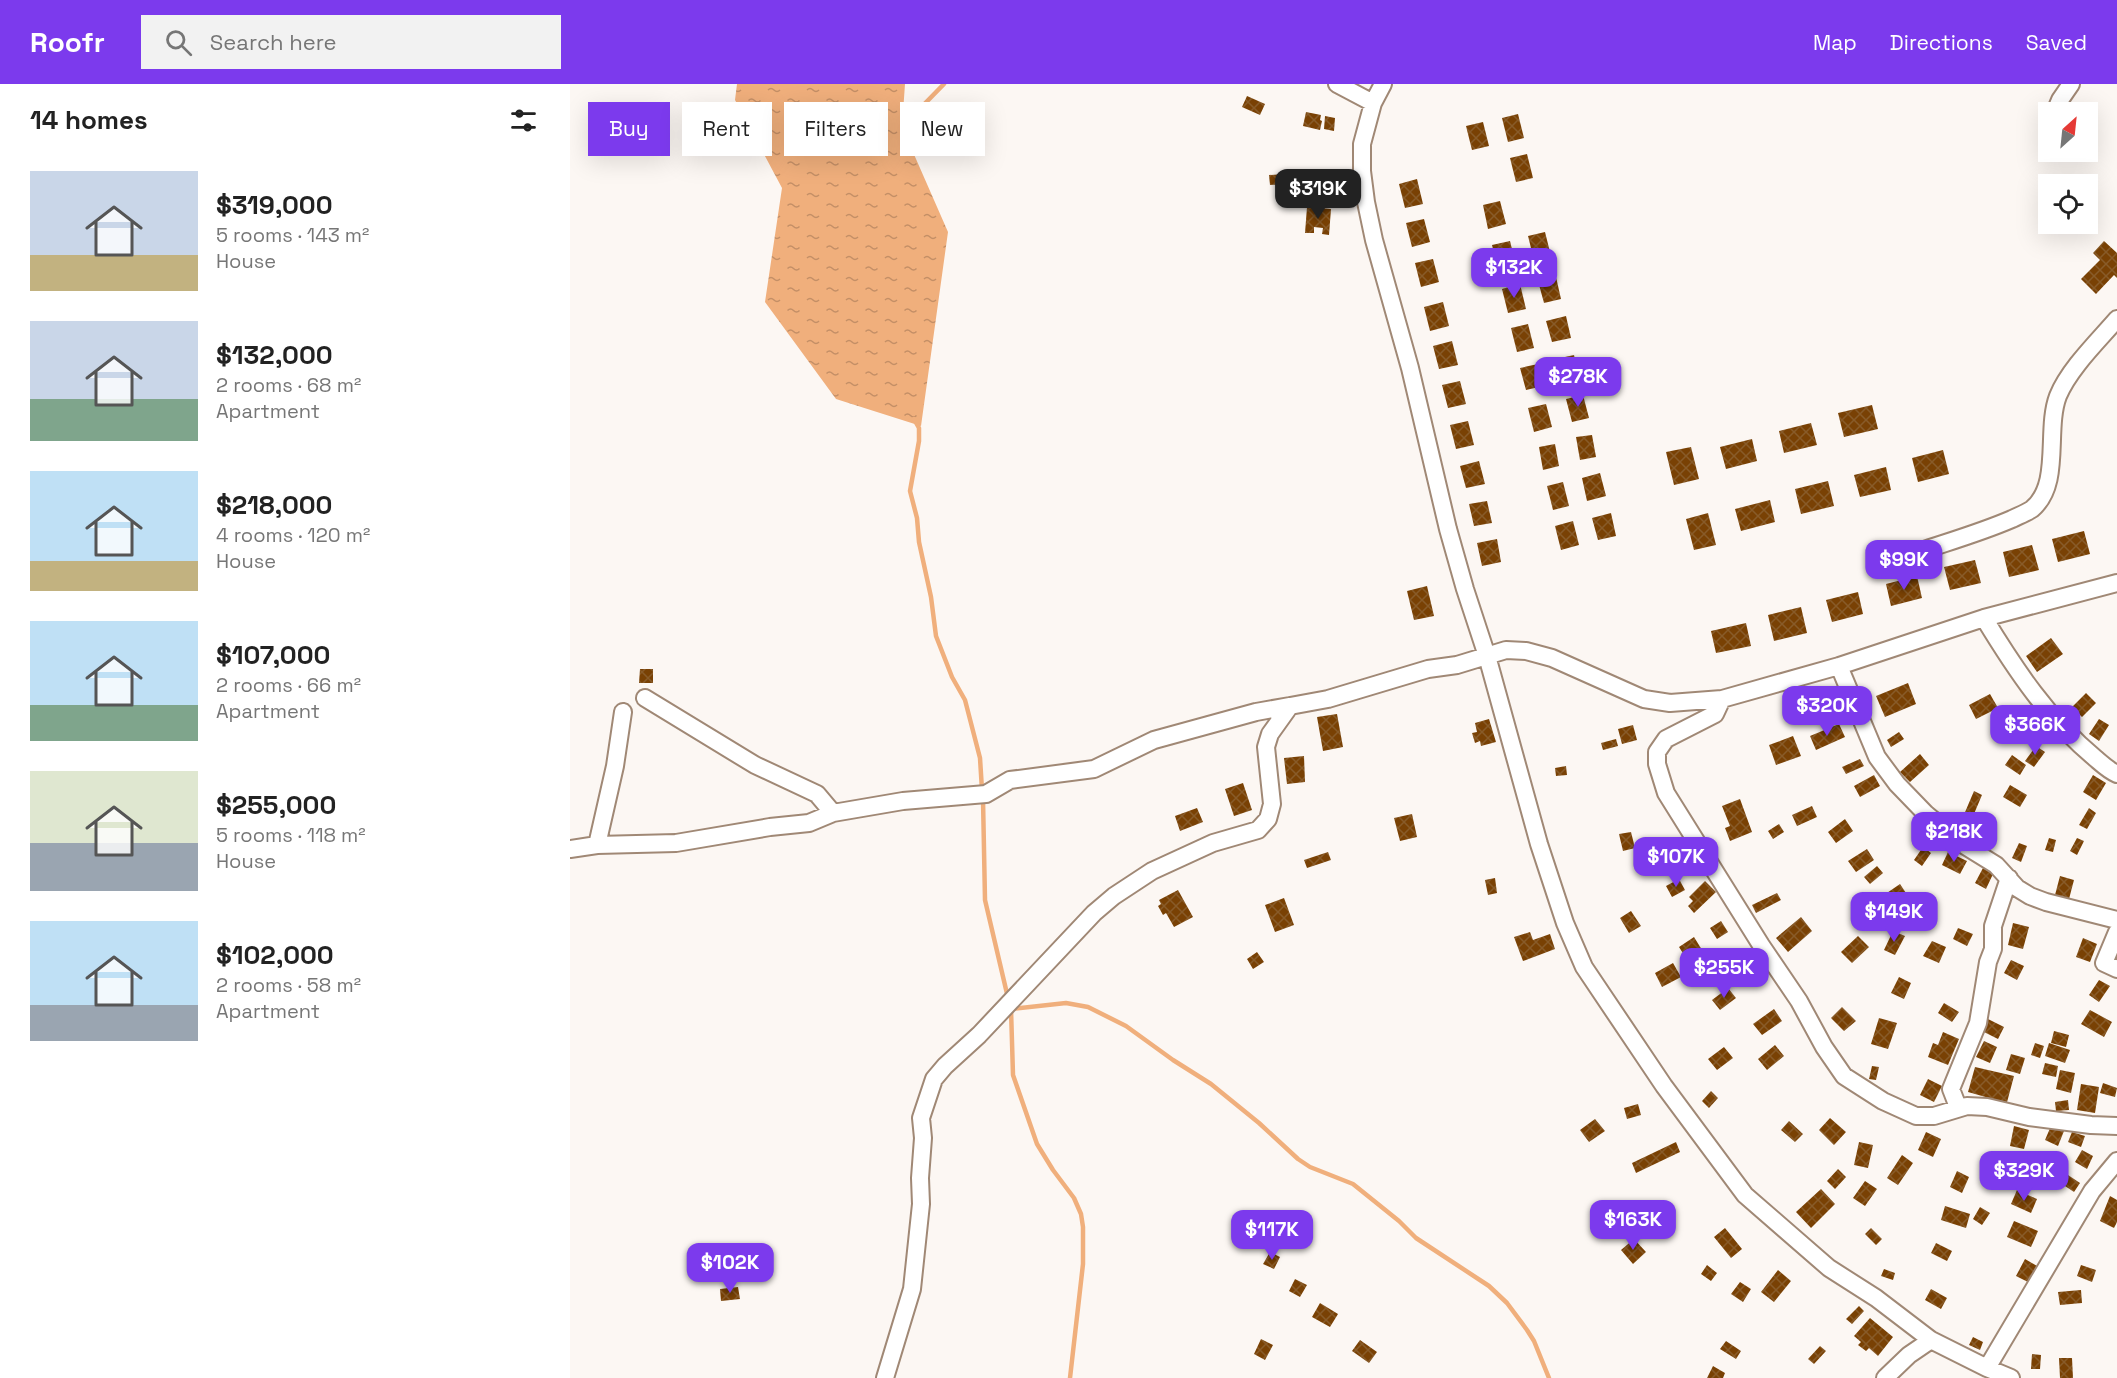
<!DOCTYPE html>
<html lang="en">
<head>
<meta charset="utf-8">
<style>
  body { margin:0; font-family:"Space Grotesk",sans-serif; background:#f2f2f2; color:#222; height:100vh; display:flex; flex-direction:column; font-size:22px; white-space:nowrap }
  * { box-sizing:border-box; margin:0 }
  p { font-size:20px; color:#767676 }
  .icon { flex:none; width:33px; height:33px; fill:none; stroke:currentColor; stroke-width:2; stroke-linecap:round; stroke-linejoin:round }
  .map { position:relative; flex:1; overflow:hidden }
  .side { display:flex; flex-direction:column; background:#fff; width:570px }
  .side>* { flex:none }
  .top-card { position:absolute; left:18px; top:18px; width:570px; height:54px; display:flex; gap:12px }
  .needle { width:39px; rotate:27deg }
  .fabs { position:absolute; left:1468px; top:18px; display:grid; gap:12px }
  .fabs a { display:grid; place-items:center; width:60px; height:60px; border-radius:0px; background:#fff; box-shadow:0 6px 24px #0002; font-size:30px }
  .price { position:absolute; translate:-50% -51px; padding:0 14px; border-radius:12px; background:#7c3aed; color:#fff; font-size:20px; line-height:39px; filter:drop-shadow(0 2px 3px #0008) }
  .price::after { content:''; position:absolute; left:50%; top:36px; width:18px; height:14px; margin-left:-9px; background:inherit; clip-path:polygon(0 0,100% 0,50% 100%) }
  .price.selected { background:#222; color:#fff }
  ul { padding:0; list-style:none }
  li { display:flex; align-items:center; gap:18px; height:150px; padding:0 30px }
  li span { display:grid; place-items:center; flex:none; width:168px; height:120px; border-radius:0px; color:#555 }
  li>.icon { margin-inline-start:auto }
  span .icon { width:72px; height:72px; fill:#fffc; stroke-width:1 }
  li b { font-size:26px }
  h2 { display:flex; justify-content:space-between; align-items:center; height:72px; padding:0 30px; font-size:26px }
  .chip { padding:0 21px; border-radius:0px; background:#fff; box-shadow:0 6px 24px #0002; font-size:21px; line-height:54px }
  .chip.selected { background:#7c3aed; color:#fff }
  header { display:flex; align-items:center; gap:36px; box-sizing:border-box; height:84px; padding:0 30px; background:#7c3aed; color:#fff }
  header strong { font-size:28px }
  nav { display:flex; gap:33px; margin-inline-start:auto; font-size:21px }
  .search { width:420px; height:54px; background:#f2f2f2; display:flex; align-items:center; gap:15px; box-sizing:border-box; padding:0 21px; border-radius:0px; color:#767676; font-size:22px }
  main { display:flex; flex:1; min-height:0 }
  .map>svg:first-child { display:block }
  .water { fill:url(#water-ripples) }
  .lines { fill:none; stroke-linecap:round; stroke-linejoin:round }
  .stream { stroke:#f0af7c; stroke-width:4.5 }
  .building { fill:url(#building-cross-hatch) }
  .minor-casing { stroke:#a08875; stroke-width:20 }
  .minor { stroke:#fff; stroke-width:16 }
</style>
</head>
<body>
<header>
<strong>Roofr</strong>
<div class="search"><svg class="icon" aria-label="search" viewBox="0 0 24 24"><circle cx="10" cy="10" r="6"/><path d="M15 15l6 6"/></svg>Search here</div>
<nav><a>Map</a><a>Directions</a><a>Saved</a></nav>
</header>
<main>
<section class="side">
<h2>14 homes<svg class="icon" aria-label="filters" viewBox="0 0 24 24"><path d="M4 7h16M4 17h16"/><circle cx="9" cy="7" r="2"/><circle cx="15" cy="17" r="2"/></svg></h2>
<ul>
<li><span style="background:linear-gradient(#c9d6e8 70%,#c2b280 0)"><svg class="icon" aria-label="home" viewBox="0 0 24 24"><path d="M3 11l9-7 9 7M6 9v11h12V9"/></svg></span><div><b>$319,000</b><p>5 rooms · 143 m²</p><p>House</p></div></li>
<li><span style="background:linear-gradient(#c9d6e8 65%,#7fa58c 0)"><svg class="icon" aria-label="home" viewBox="0 0 24 24"><path d="M3 11l9-7 9 7M6 9v11h12V9"/></svg></span><div><b>$132,000</b><p>2 rooms · 68 m²</p><p>Apartment</p></div></li>
<li><span style="background:linear-gradient(#bfe0f5 75%,#c2b280 0)"><svg class="icon" aria-label="home" viewBox="0 0 24 24"><path d="M3 11l9-7 9 7M6 9v11h12V9"/></svg></span><div><b>$218,000</b><p>4 rooms · 120 m²</p><p>House</p></div></li>
<li><span style="background:linear-gradient(#bfe0f5 70%,#7fa58c 0)"><svg class="icon" aria-label="home" viewBox="0 0 24 24"><path d="M3 11l9-7 9 7M6 9v11h12V9"/></svg></span><div><b>$107,000</b><p>2 rooms · 66 m²</p><p>Apartment</p></div></li>
<li><span style="background:linear-gradient(#dfe7d0 60%,#9aa5b1 0)"><svg class="icon" aria-label="home" viewBox="0 0 24 24"><path d="M3 11l9-7 9 7M6 9v11h12V9"/></svg></span><div><b>$255,000</b><p>5 rooms · 118 m²</p><p>House</p></div></li>
<li><span style="background:linear-gradient(#bfe0f5 70%,#9aa5b1 0)"><svg class="icon" aria-label="home" viewBox="0 0 24 24"><path d="M3 11l9-7 9 7M6 9v11h12V9"/></svg></span><div><b>$102,000</b><p>2 rooms · 58 m²</p><p>Apartment</p></div></li>
</ul>
</section>
<div class="map">
<svg width="1547" height="1294" viewBox="0 0 1547 1294">
  <defs>
    <pattern id="water-ripples" width="26" height="14" patternUnits="userSpaceOnUse" patternTransform="scale(1.5)"><rect width="26" height="14" fill="#f0af7c"/><path d="M2 4q2-2 4 0t4 0M15 11q2-2 4 0t4 0" fill="none" stroke="#c48f66"/></pattern>
    <pattern id="building-cross-hatch" width="8" height="8" patternUnits="userSpaceOnUse" patternTransform="scale(1.5)"><rect width="8" height="8" fill="#794104"/><path d="M0 0l8 8M0 8l8-8" fill="none" stroke="#885b29"/></pattern>
  </defs>
  <rect width="100%" height="100%" fill="#fcf7f3"/>
  <!-- water -->
  <path class="water" d="M167 0H335L332 43 378 148 351 342 266 315 195 218 212 104 165 16Z"/>
  <g class="lines">
    <!-- stream -->
    <path class="stream" d="M329 46 374 0
      M344 335 349 344V357L340 407 347 434 349 458 361 513 366 552 382 593 395 616 410 674 412 706
      M413 715 415 816 438 914
      M441 925 443 991 467 1060 483 1086 504 1114 511 1130 513 1143V1180L500 1294
      M441 925 496 919 518 923 556 942 603 976 641 1000 689 1039 728 1075 740 1083 783 1100 829 1137 846 1154 919 1202 937 1219 957 1246 964 1257 979 1294"/>
  </g>
  <!-- building -->
  <path class="building" d="M677 12 695 20 690 31 672 23Z
    M736 28 751 31 750 36 752 37 750 46 733 42Z
    M948 30 954 54 938 58 932 34Z
    M755 32 765 34 764 47 754 45Z
    M913 38 919 62 902 66 896 42Z
    M957 70 963 94 946 98 940 74Z
    M718 90 719 100 700 101 699 91Z
    M847 95 853 120 835 124 829 100Z
    M930 117 936 140 918 145 913 121Z
    M737 123 761 125 759 151 752 150 753 144 744 143V149H735Z
    M854 135 860 158 842 163 836 139Z
    M975 148 981 172 964 176 958 152Z
    M940 157 946 181 928 185 922 161Z
    M1534 157 1547 169V194L1544 191 1526 210 1511 195 1530 176 1523 169Z
    M863 175 869 198 851 203 845 179Z
    M986 193 991 215 974 219 968 197Z
    M950 200 956 225 938 229 932 205Z
    M873 218 879 242 860 247 854 223Z
    M996 232 1001 254 982 258 976 237Z
    M958 240 964 264 947 268 941 244Z
    M882 257 888 281 869 285 863 262Z
    M1004 271 1010 296 992 300 986 275Z
    M968 280 973 302 956 306 950 284Z
    M890 297 896 320 878 324 872 301Z
    M1013 311 1019 334 1002 338 996 315Z
    M976 320 982 343 964 348 958 324Z
    M1302 321 1308 345 1274 353 1268 329Z
    M898 337 904 361 886 365 880 341Z
    M1241 339 1247 361 1214 369 1209 347Z
    M1022 351 1026 373 1010 376 1006 353Z
    M1182 355 1187 377 1156 385 1150 363Z
    M985 360 989 382 973 386 969 363Z
    M1121 363 1129 395 1104 401 1096 368Z
    M1373 366 1379 390 1348 398 1342 374Z
    M909 377 915 400 896 404 890 382Z
    M1316 383 1321 406 1290 413 1284 391Z
    M1030 389 1036 412 1017 417 1012 394Z
    M1258 397 1264 422 1231 430 1225 405Z
    M993 398 999 422 983 426 977 402Z
    M1200 416 1205 438 1171 447 1165 425Z
    M917 417 922 439 904 442 899 420Z
    M1041 429 1046 452 1028 456 1022 434Z
    M1138 429 1146 461 1124 466 1116 435Z
    M1003 437 1009 461 991 466 985 442Z
    M1514 447 1520 470 1488 478 1482 455Z
    M927 455 931 478 912 482 907 459Z
    M1462 461 1469 486 1439 493 1433 468Z
    M1405 476 1411 499 1380 506 1374 483Z
    M1347 492 1352 514 1321 522 1316 500Z
    M857 502 864 532 844 536 837 507Z
    M1288 508 1293 530 1262 538 1256 516Z
    M1231 523 1237 549 1204 557 1198 531Z
    M1176 539 1181 562 1146 569 1141 547Z
    M1481 554 1493 570 1467 588 1456 572Z
    M70 585H83V599H69Z
    M1338 599 1346 620 1315 633 1306 612Z
    M1516 609 1526 619 1512 633 1502 623Z
    M1420 610 1428 624 1406 635 1399 621Z
    M767 630 773 663 753 667 747 633Z
    M919 635 926 658 911 662 910 657 905 659 902 649 907 648 905 639Z
    M1529 635 1539 641 1529 657 1519 650Z
    M1269 640 1275 653 1246 666 1240 652Z
    M1063 641 1067 656 1052 660 1048 645Z
    M1329 648 1334 655 1321 663 1317 656Z
    M1223 652 1231 672 1206 681 1199 661Z
    M1046 655 1048 662 1033 666 1031 659Z
    M1466 662 1475 668 1464 683 1455 677Z
    M1350 670 1359 681 1340 698 1330 688Z
    M1442 671 1456 681 1450 691 1435 681Z
    M734 672 735 698 717 700 714 674Z
    M1290 675 1294 682 1276 690 1272 683Z
    M996 682 997 691 986 692 985 684Z
    M1304 691 1310 702 1290 713 1284 702Z
    M1523 691 1536 699 1526 716 1513 708Z
    M673 699 682 726 664 732 655 705Z
    M1440 701 1457 711 1450 723 1433 713Z
    M1404 707 1412 711 1398 744 1390 740Z
    M1170 715 1182 748 1160 757 1155 744 1160 742 1152 722Z
    M1242 722 1247 733 1227 742 1222 731Z
    M627 724 633 738 610 747 605 732Z
    M1519 724 1526 729 1517 745 1509 741Z
    M842 730 847 753 830 757 824 734Z
    M1275 735 1283 747 1266 759 1258 748Z
    M1209 740 1214 748 1203 755 1198 747Z
    M1061 748 1065 764 1053 767 1049 750Z
    M1479 754 1486 756 1483 768 1475 766Z
    M1507 754 1514 757 1507 771 1500 767Z
    M1449 759 1457 762 1451 778 1442 774Z
    M1353 763 1361 769 1352 782 1344 776Z
    M1297 765 1304 776 1286 788 1278 777Z
    M758 768 761 776 737 784 734 776Z
    M1378 768 1397 777 1390 790 1372 781Z
    M1307 782 1313 789 1300 800 1294 793Z
    M1413 784 1423 790 1416 805 1405 799Z
    M1490 792 1504 796 1499 815 1485 811Z
    M925 794 927 809 918 811 915 796Z
    M1109 795 1115 806 1102 813 1096 802Z
    M1135 797 1146 808 1124 829 1118 822 1123 817 1119 813Z
    M1330 800 1348 827 1332 838 1314 811Z
    M608 806 623 833 604 843 596 829 593 831 588 822 591 820 589 816Z
    M1207 809 1211 816 1186 829 1182 821Z
    M714 814 724 841 705 848 695 821Z
    M1061 827 1071 842 1059 849 1050 834Z
    M1231 833 1242 847 1218 868 1206 854Z
    M1151 837 1158 848 1147 855 1140 844Z
    M1443 839 1459 843 1453 865 1438 861Z
    M1388 844 1403 850 1397 862 1383 855Z
    M1323 847 1335 852 1325 871 1314 866Z
    M960 848 963 856 980 850 985 865 953 877 944 853Z
    M1288 852 1299 863 1282 879 1271 868Z
    M1124 853 1137 874 1119 886 1113 876 1116 874 1109 863Z
    M1513 854 1527 860 1520 878 1506 873Z
    M1362 857 1376 863 1369 879 1353 872Z
    M687 868 694 878 683 885 677 875Z
    M1441 876 1454 882 1447 896 1434 889Z
    M1103 879 1111 893 1092 903 1085 889Z
    M1329 893 1341 899 1334 915 1321 909Z
    M1529 896 1540 902 1529 918 1519 911Z
    M1158 904 1166 914 1150 926 1142 916Z
    M1374 919 1389 928 1382 938 1368 929Z
    M1272 923 1286 937 1274 947 1261 934Z
    M1204 925 1212 937 1192 951 1183 940Z
    M1520 926 1542 938 1534 953 1511 940Z
    M1414 933 1434 943 1428 955 1408 945Z
    M1309 934 1327 939 1318 965 1301 960Z
    M1484 947 1499 951 1496 963 1481 959Z
    M1373 948 1389 955 1378 981 1358 973 1363 959 1368 961Z
    M1414 957 1427 963 1420 979 1406 973Z
    M1465 959 1474 962 1470 974 1461 971Z
    M1479 959 1500 966 1495 979 1475 972Z
    M1205 961 1214 972 1197 986 1188 975Z
    M1154 963 1163 974 1147 986 1138 975Z
    M1441 970 1455 974 1450 990 1436 986Z
    M1475 979 1488 982 1486 993 1472 990Z
    M1302 982 1309 983 1306 996 1299 995Z
    M1405 983 1444 992 1436 1022 1425 1019 1426 1016 1398 1008Z
    M1490 986 1505 989 1501 1009 1486 1005Z
    M1358 995 1372 1002 1364 1018 1350 1011Z
    M1533 999 1547 1004 1545 1013 1530 1009Z
    M1511 1000 1529 1003 1525 1029 1507 1026Z
    M1141 1007 1148 1014 1139 1024 1132 1017Z
    M1498 1016 1499 1026 1486 1027 1485 1018Z
    M1068 1020 1071 1031 1057 1035 1054 1024Z
    M1260 1034 1276 1048 1264 1061 1249 1046Z
    M1025 1035 1035 1047 1019 1058 1010 1046Z
    M1219 1037 1233 1050 1225 1058 1211 1046Z
    M1444 1042 1459 1046 1454 1065 1440 1062Z
    M1481 1042 1494 1047 1488 1062 1475 1056Z
    M1356 1048 1371 1055 1363 1073 1348 1066Z
    M1502 1048 1515 1052 1511 1063 1498 1058Z
    M1106 1058 1110 1068 1066 1089 1062 1079Z
    M1289 1058 1303 1061 1298 1084 1284 1081Z
    M1512 1066 1523 1072 1517 1085 1505 1078Z
    M1332 1071 1343 1079 1328 1101 1317 1094Z
    M1268 1085 1276 1093 1265 1105 1257 1097Z
    M1387 1087 1399 1093 1392 1109 1380 1103Z
    M1498 1091 1510 1099 1504 1108 1492 1100Z
    M1295 1097 1307 1105 1295 1122 1283 1114Z
    M1251 1105 1265 1120 1241 1144 1226 1128Z
    M1447 1106 1467 1115 1461 1129 1441 1120Z
    M1540 1112 1547 1116V1138L1544 1144 1530 1137Z
    M1375 1122 1400 1130 1396 1144 1371 1136Z
    M1410 1123 1420 1129 1412 1141 1403 1135Z
    M1444 1137 1468 1147 1461 1163 1437 1153Z
    M1155 1144 1172 1165 1161 1174 1144 1153Z
    M1301 1144 1312 1155 1306 1161 1295 1150Z
    M1064 1155 1076 1168 1063 1180 1051 1166Z
    M1366 1159 1382 1167 1377 1177 1361 1169Z
    M700 1168 710 1173 704 1185 693 1180Z
    M1455 1175 1467 1182 1458 1198 1446 1192Z
    M1137 1181 1147 1189 1141 1197 1131 1190Z
    M1511 1181 1526 1186 1522 1198 1507 1192Z
    M1314 1185 1325 1189 1323 1196 1311 1192Z
    M1208 1186 1221 1197 1204 1218 1191 1208Z
    M725 1195 737 1201 730 1213 719 1207Z
    M1170 1198 1181 1205 1173 1218 1161 1210Z
    M168 1203 170 1215 151 1217 150 1205Z
    M1361 1205 1377 1214 1371 1225 1355 1216Z
    M1511 1206 1512 1219 1490 1221 1488 1208Z
    M750 1219 768 1230 760 1243 742 1233Z
    M1289 1222 1294 1227 1282 1240 1276 1235Z
    M1300 1234 1323 1253 1308 1272 1299 1264 1296 1267 1288 1261 1291 1258 1284 1252Z
    M1403 1253 1413 1258 1410 1266 1399 1261Z
    M691 1255 703 1261 695 1276 684 1270Z
    M790 1256 807 1268 799 1279 782 1267Z
    M1156 1257 1171 1267 1166 1275 1150 1265Z
    M1250 1262 1256 1267 1244 1280 1238 1275Z
    M1462 1270 1471 1271 1470 1285H1461Z
    M1489 1274H1502L1503 1294H1490Z
    M1143 1282 1155 1289 1153 1294H1137Z"/>
  <g class="lines">
    <!-- minor casing -->
    <g class="minor-casing">
      <path id="minor" d="M767 0 803 19
        M813 0 803 19 792 60V87L796 118 804 156 840 284 878 445 895 505 917 572 969 760 995 839 1014 883 1094 1002 1175 1111 1259 1184 1306 1214 1361 1256 1417 1284 1441 1294
        M1485 28 1490 16 1501 0
        M1478 46 1479 43
        M1351 467C1381 457 1412 448 1442 435 1448 432 1456 429 1462 425 1492 400 1475 346 1488 312 1499 285 1528 257 1547 235
        M1414 534C1445 585 1479 636 1525 674 1532 680 1538 686 1547 690
        M1269 582 1307 673 1327 700 1356 730 1392 760 1426 781 1447 804 1460 812 1476 818 1547 836
        M75 614 185 681 247 710 263 729
        M1152 615 1145 630 1096 655 1087 668V680L1096 709 1191 861 1229 917 1254 963 1274 992 1313 1017 1346 1032H1364L1397 1022 1417 1023 1459 1033 1521 1041 1547 1042
        M27 761 45 682 53 628
        M0 765 27 761 106 759 200 743 239 739 263 729 333 717 416 710 440 696 524 685 584 656 686 628 720 622
        M1547 848 1534 879 1547 885
        M1388 1023 1381 1005 1408 939 1418 878 1423 865V842L1439 794
        M1417 1284 1522 1107 1547 1077
        M315 1294 342 1205 351 1120 350 1094 353 1054 351 1034 364 995 375 982 409 951 524 829 544 812 582 787 643 759 688 746 698 735 702 720 696 663 700 650 720 622 758 615 858 585 887 581 936 566 956 567 982 574 1074 615 1100 619 1152 615 1269 582 1414 534 1547 499
        M1315 1294 1339 1271 1361 1256"/>
    </g>
    <!-- minor -->
    <use href="#minor" class="minor"/>
  </g>
</svg>
<div class="fabs">
<a><svg class="needle" viewBox="-14 -14 28 28"><path d="M0-13l5 13h-10z" fill="#e53935"/><path d="M0 13l5-13h-10z" fill="#767676"/></svg></a>
<a><svg class="icon" aria-label="locate" viewBox="0 0 24 24"><circle cx="12" cy="12" r="6"/><path d="M12 2v4M12 18v4M2 12h4M18 12h4"/></svg></a>
</div>
<b class="price selected" style="left:748px;top:136px">$319K</b>
<b class="price" style="left:944px;top:215px">$132K</b>
<b class="price" style="left:1008px;top:324px">$278K</b>
<b class="price" style="left:1334px;top:507px">$99K</b>
<b class="price" style="left:1257px;top:653px">$320K</b>
<b class="price" style="left:1465px;top:672px">$366K</b>
<b class="price" style="left:1384px;top:779px">$218K</b>
<b class="price" style="left:1106px;top:804px">$107K</b>
<b class="price" style="left:1324px;top:859px">$149K</b>
<b class="price" style="left:1154px;top:915px">$255K</b>
<b class="price" style="left:1454px;top:1118px">$329K</b>
<b class="price" style="left:1063px;top:1167px">$163K</b>
<b class="price" style="left:702px;top:1177px">$117K</b>
<b class="price" style="left:160px;top:1210px">$102K</b>
<div class="top-card">
<a class="chip selected">Buy</a>
<a class="chip">Rent</a>
<a class="chip">Filters</a>
<a class="chip">New</a>
</div>
</div>
</main>
</body>
</html>
